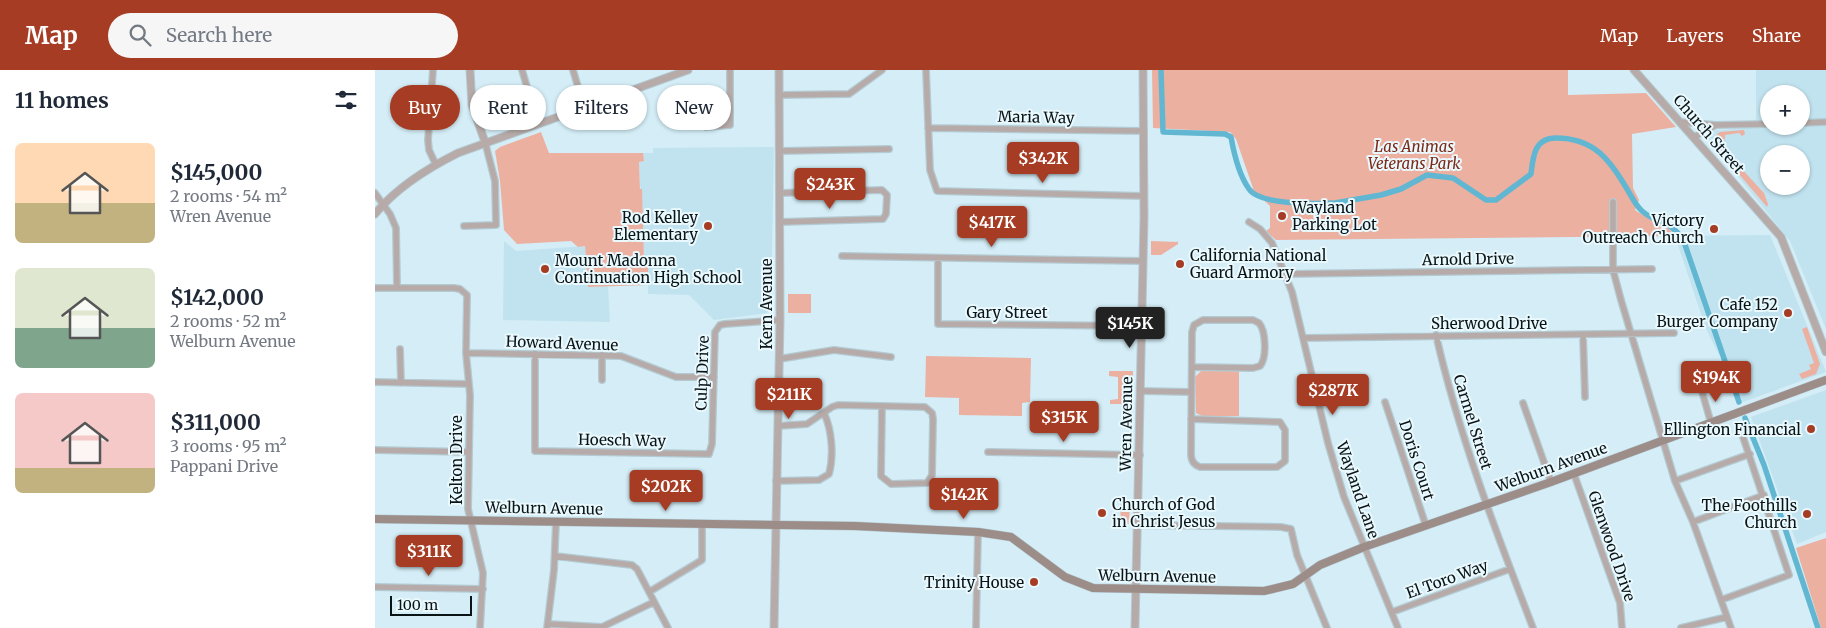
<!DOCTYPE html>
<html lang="en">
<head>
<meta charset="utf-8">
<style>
  body { margin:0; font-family:Merriweather,serif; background:#f6f6f7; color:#1f2937; height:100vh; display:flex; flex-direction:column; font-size:19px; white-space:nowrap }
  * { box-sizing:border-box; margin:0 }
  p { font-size:16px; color:#747a83 }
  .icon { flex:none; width:28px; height:28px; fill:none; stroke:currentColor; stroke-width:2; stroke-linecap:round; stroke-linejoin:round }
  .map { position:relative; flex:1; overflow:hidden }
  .drawer { display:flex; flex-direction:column; background:#fff; width:375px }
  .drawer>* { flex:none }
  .banner { position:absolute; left:15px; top:15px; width:475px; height:45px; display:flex; gap:10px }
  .tools { position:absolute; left:1385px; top:15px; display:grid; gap:10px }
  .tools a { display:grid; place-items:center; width:50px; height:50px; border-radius:50%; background:#fff; box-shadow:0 1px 4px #0004; font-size:25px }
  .scale { position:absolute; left:15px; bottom:12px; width:82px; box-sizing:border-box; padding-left:5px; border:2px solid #0a1316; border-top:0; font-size:14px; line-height:18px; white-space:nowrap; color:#0a1316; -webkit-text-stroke:4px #e9f9fe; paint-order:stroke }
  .price { position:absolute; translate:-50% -42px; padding:0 11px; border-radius:5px; background:#a53c23; color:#fff; font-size:16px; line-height:32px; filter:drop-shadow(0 1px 2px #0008) }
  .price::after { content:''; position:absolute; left:50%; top:30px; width:15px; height:11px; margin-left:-8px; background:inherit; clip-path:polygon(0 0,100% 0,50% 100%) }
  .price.on { background:#222; color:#fff }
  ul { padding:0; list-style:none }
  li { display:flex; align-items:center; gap:15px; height:125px; padding:0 15px }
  li span { display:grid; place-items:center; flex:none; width:140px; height:100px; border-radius:8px; color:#555 }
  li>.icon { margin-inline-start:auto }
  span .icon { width:60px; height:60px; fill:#fffc; stroke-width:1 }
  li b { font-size:21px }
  h2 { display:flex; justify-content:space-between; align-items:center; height:60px; padding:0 15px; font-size:21px }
  .pill { padding:0 18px; border-radius:22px; background:#fff; box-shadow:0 1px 4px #0004; font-size:18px; line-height:45px }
  .pill.on { background:#a53c23; color:#fff }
  header { display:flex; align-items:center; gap:30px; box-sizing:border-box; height:70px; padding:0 25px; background:#a53c23; color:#fff }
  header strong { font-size:24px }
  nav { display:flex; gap:28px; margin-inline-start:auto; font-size:18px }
  .search { width:350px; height:45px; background:#f6f6f7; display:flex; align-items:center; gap:12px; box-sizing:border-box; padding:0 18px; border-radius:28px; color:#747a83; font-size:19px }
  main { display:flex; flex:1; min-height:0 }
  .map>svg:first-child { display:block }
  .built { fill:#c1e3ef; fill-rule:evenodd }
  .green { fill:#ecb0a1 }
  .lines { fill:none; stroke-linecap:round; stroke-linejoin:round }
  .canal { stroke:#61b7d1; stroke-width:5.5 }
  .minor-casing { stroke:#b4cad2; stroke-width:8 }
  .tertiary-casing { stroke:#b4cad2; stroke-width:9 }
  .secondary-casing { stroke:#b4cad2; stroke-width:9 }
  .minor { stroke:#b6aba8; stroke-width:5.5 }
  .tertiary { stroke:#b6aba8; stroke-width:7 }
  .secondary { stroke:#9d8d89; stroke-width:8 }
  .poi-dot { fill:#a53c23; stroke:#e9f9fe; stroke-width:2 }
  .labels { text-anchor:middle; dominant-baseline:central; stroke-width:4; stroke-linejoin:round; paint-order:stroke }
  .street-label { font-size:15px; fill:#0a1316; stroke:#e9f9fe }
  .park-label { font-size:15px; font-style:italic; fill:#7c2814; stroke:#e9f9fe }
  .poi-label { font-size:15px; fill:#0a1316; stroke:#e9f9fe; text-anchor:end }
</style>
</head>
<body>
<header>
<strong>Map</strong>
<div class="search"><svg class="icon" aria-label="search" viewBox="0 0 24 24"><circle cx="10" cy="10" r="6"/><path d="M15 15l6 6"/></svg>Search here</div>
<nav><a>Map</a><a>Layers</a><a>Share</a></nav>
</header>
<main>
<section class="drawer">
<h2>11 homes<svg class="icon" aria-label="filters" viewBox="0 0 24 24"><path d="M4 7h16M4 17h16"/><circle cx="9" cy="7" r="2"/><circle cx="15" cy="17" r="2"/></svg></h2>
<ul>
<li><span style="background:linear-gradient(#ffd9b3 60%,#c2b280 0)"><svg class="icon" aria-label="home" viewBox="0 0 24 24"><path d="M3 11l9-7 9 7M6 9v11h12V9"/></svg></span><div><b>$145,000</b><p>2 rooms · 54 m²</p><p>Wren Avenue</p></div></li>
<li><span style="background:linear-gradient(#dfe7d0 60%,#7fa58c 0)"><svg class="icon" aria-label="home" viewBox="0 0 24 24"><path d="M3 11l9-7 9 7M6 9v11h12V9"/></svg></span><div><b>$142,000</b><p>2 rooms · 52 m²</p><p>Welburn Avenue</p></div></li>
<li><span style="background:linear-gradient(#f6c9c9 75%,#c2b280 0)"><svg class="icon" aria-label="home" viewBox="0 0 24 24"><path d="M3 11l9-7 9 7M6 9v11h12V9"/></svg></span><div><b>$311,000</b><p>3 rooms · 95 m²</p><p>Pappani Drive</p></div></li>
</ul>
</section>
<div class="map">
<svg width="1451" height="558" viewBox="0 0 1451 558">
  <rect width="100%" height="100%" fill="#d4edf6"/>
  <!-- built -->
  <path class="built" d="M1381 0H1451V259L1415 171 1333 69 1341 60 1369 58 1381 49ZM1394 24H1426V56H1394ZM1394 84H1426V116H1394Z
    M399 77 396 236 392 243 339 250 314 225 273 224V193H269L264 92 269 91 268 83H278V78Z
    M1395 165 1451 302 1368 332 1331 259 1300 166Z
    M129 171 141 181 210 176 213 217 233 216 235 252 128 250Z
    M1451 320V462L1422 474 1376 347Z"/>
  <!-- green -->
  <path class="green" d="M777 0H1193V25L1271 23 1301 57 1257 64 1258 118 1264 130 1260 140C1273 150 1291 151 1300 166L901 170 891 161 895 158V136L879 121 861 69 855 62 778 58Z
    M1369 60 1370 64 1367 66 1364 63 1350 65 1349 76 1353 84 1389 123 1393 134 1392 137 1340 76 1339 67 1345 62Z
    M166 62 174 83H268L269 91 264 92 265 119H267L269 192 273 193V215L213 217 210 176 203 177 196 171 142 174 129 160 125 111 120 81 125 77Z
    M776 171 802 172 803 171V174L786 185H776Z
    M413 224H436V243H413Z
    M1432 257 1445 294 1441 304 1427 309 1424 304 1436 299 1434 295 1439 293 1427 259Z
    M551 286 656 288 655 332 647 333V346L584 345V328L550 327Z
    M734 301H758L757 334H735V330L743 329V307L734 306Z
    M826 301H864V346H827L821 343 820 307Z
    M748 433H755L754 454 746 452 745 435Z
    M1451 468V558H1446L1421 478Z"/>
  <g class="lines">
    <!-- canal -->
    <path class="canal" d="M786 0 788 62 850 64 856 67C859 84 864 105 874 119 885 135 939 134 957 133
      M960 133 1006 125 1026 119 1052 105 1078 108 1111 130H1121L1156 104C1158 87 1159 68 1181 68 1219 68 1235 90 1252 119 1257 127 1260 135 1267 141 1283 155 1293 149 1308 169L1364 332
      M1370 348 1389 395 1443 558"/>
    <!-- minor casing -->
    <g class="minor-casing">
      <path id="minor" d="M58 0 53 70 54 80 61 95
        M147 0 163 54
        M198 0 209 37
        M551 0 555 100 562 121 769 126
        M404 25 474 24 507 0
        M1305 52 1341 55
        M1426 53 1451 52
        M331 57 355 55V0
        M553 58 769 61
        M1319 67 1341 55 1394 54
        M405 81 514 79
        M0 123 15 144 21 158 22 218
        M1238 132V200L1246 230 1300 411 1318 452 1356 558
        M405 152 508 149 511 144 512 125 507 120 405 123
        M874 152 885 159 897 173 917 222 953 373 969 427 1023 558
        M89 156 121 155 120 111 110 72
        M467 186 767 191
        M563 188V254L767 256
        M910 204 1277 199
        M0 218H79L85 219 92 225 91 283 95 325 93 439 108 503 105 558
        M1061 265C1084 366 1121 462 1158 558
        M1208 265 1210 327
        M930 268 1299 263
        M25 279 26 313
        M91 283 246 286 301 307H339
        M160 284V381L334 384 337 374 340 262 345 255 350 254 405 250
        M404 289 459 280 516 287
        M227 310V285
        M0 312 94 314
        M1326 318 1336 353
        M766 321 816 322
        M1010 332 1051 456
        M1148 333 1176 412
        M816 349 905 352 910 360V391L902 397H825C819 395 816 390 816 384L817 262 819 255 828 250H878L884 253C891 261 892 288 885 296L878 298 817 297
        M403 356 432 354 457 337 463 335 550 337 557 343 558 349 557 405 552 413 516 414 506 406 507 336
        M0 380 94 382
        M613 382 765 385
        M1199 404 1245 533 1247 558
        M401 411 444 410 454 404C459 386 457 360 449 343
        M1300 411 1375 384
        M1318 452 1389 425
        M763 455 906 457 916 459 922 485 952 558
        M180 486 257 495 262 499 293 558
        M0 517 108 519
        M274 522 327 490V454
        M1346 530 1414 505 1364 355
        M1017 542 1135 499
        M173 554 227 557 279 532
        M172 558 179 500 181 452
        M601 558 603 462
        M1306 558 1352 547"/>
    </g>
    <!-- tertiary casing -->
    <g class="tertiary-casing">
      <path id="tertiary" d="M95 0 97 35 110 72
        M1259 0 1406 167 1451 282
        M0 144C21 118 53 98 83 83L313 0
        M399 558 405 250 404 0
        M760 558 769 148 768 0"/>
    </g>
    <!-- secondary casing -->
    <g class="secondary-casing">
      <path id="secondary" d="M0 449 480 456 603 462 636 467 690 507 718 518 889 521 918 514 945 495 989 477 1176 412 1451 310"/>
    </g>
    <!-- minor -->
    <use href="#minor" class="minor"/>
    <!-- tertiary -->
    <use href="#tertiary" class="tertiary"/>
    <!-- secondary -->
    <use href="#secondary" class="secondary"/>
  </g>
  <!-- markers -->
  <g class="poi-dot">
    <circle cx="907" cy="146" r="5"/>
    <circle cx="333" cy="156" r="5"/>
    <circle cx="1339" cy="159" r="5"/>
    <circle cx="805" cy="194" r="5"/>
    <circle cx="170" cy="199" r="5"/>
    <circle cx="1413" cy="243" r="5"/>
    <circle cx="1436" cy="359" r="5"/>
    <circle cx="727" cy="443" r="5"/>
    <circle cx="1432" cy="444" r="5"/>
    <circle cx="659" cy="512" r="5"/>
  </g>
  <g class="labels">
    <!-- street labels -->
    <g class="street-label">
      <text transform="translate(661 47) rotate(1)">Maria Way</text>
      <text transform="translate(1334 64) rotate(49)">Church Street</text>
      <text transform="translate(1093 189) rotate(-1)">Arnold Drive</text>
      <text transform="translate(391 234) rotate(-90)">Kern Avenue</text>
      <text x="632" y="242">Gary Street</text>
      <text x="1114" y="253">Sherwood Drive</text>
      <text transform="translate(187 273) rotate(2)">Howard Avenue</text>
      <text transform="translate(327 303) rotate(-88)">Culp Drive</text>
      <text transform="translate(1098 352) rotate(73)">Carmel Street</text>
      <text transform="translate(751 354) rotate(-89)">Wren Avenue</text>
      <text transform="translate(247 370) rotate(1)">Hoesch Way</text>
      <text transform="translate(81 390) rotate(-90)">Kelton Drive</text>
      <text transform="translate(1042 390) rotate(72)">Doris Court</text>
      <text transform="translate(1176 397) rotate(-20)">Welburn Avenue</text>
      <text transform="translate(983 420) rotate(71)">Wayland Lane</text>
      <text transform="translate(169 438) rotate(1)">Welburn Avenue</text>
      <text transform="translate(1237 476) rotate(71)">Glenwood Drive</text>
      <text transform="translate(782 506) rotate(1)">Welburn Avenue</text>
      <text transform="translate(1072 509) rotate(-20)">El Toro Way</text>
    </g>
    <!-- park labels -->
    <g class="park-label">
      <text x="1039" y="76">Las Animas<tspan x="1039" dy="17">Veterans Park</tspan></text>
    </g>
    <!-- poi labels -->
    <g class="poi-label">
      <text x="917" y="137" text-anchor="start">Wayland<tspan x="917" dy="17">Parking Lot</tspan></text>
      <text x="323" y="147">Rod Kelley<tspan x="323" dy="17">Elementary</tspan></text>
      <text x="1329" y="150">Victory<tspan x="1329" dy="17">Outreach Church</tspan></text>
      <text x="815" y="185" text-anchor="start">California National<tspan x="815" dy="17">Guard Armory</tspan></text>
      <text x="180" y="190" text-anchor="start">Mount Madonna<tspan x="180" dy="17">Continuation High School</tspan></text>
      <text x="1403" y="234">Cafe 152<tspan x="1403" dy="17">Burger Company</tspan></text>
      <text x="1426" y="359">Ellington Financial</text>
      <text x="737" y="434" text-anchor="start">Church of God<tspan x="737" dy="17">in Christ Jesus</tspan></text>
      <text x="1422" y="435">The Foothills<tspan x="1422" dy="17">Church</tspan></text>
      <text x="649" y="512">Trinity House</text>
    </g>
  </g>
</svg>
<div class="tools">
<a>+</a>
<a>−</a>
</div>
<div class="scale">100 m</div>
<b class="price" style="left:668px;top:114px">$342K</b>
<b class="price" style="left:455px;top:140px">$243K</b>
<b class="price" style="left:617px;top:178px">$417K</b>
<b class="price on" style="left:755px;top:279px">$145K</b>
<b class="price" style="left:1341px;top:333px">$194K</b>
<b class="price" style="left:958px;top:346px">$287K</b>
<b class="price" style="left:414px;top:350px">$211K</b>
<b class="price" style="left:689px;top:373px">$315K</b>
<b class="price" style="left:291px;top:442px">$202K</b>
<b class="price" style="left:589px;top:450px">$142K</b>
<b class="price" style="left:54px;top:507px">$311K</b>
<div class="banner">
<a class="pill on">Buy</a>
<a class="pill">Rent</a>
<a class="pill">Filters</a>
<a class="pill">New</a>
</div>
</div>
</main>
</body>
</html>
